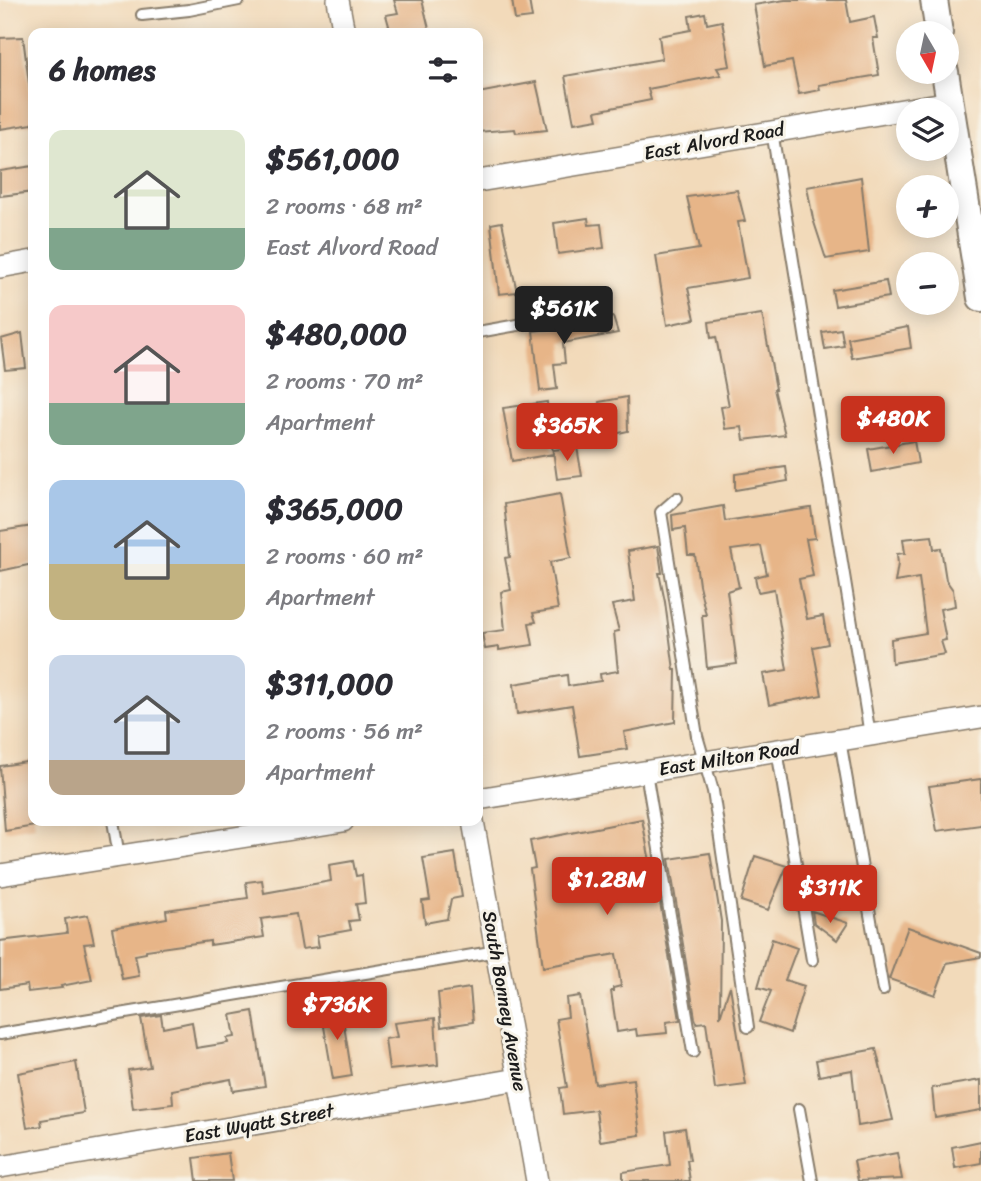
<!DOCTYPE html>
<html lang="en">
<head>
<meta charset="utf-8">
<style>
  body { margin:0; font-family:Sriracha,sans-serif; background:#f7f7f7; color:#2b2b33; height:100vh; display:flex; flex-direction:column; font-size:26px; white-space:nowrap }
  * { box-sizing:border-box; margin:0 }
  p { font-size:23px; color:#7c7c81 }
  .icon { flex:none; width:38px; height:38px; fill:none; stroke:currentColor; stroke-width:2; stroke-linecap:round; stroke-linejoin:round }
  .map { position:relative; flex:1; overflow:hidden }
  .details { position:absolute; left:28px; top:28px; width:455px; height:798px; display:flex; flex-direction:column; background:#fff; border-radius:14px; box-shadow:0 4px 18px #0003 }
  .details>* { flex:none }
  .needle { width:46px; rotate:171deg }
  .fabs { position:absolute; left:896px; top:21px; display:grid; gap:14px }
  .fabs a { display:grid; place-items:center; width:63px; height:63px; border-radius:50%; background:#fff; box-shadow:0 4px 18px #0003; font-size:35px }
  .price { position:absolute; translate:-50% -60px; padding:0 16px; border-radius:7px; background:#c8321e; color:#fff; font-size:23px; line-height:46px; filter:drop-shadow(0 2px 4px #0008) }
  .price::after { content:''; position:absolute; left:50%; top:42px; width:21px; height:16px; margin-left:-10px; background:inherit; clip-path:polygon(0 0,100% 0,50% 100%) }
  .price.selected { background:#222; color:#fff }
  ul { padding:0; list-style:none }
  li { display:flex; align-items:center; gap:21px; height:175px; padding:0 21px }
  li span { display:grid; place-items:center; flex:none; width:196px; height:140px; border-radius:14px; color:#555 }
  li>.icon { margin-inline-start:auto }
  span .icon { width:84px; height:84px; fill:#fffc; stroke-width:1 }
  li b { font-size:30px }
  h2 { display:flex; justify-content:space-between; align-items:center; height:84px; padding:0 21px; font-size:30px }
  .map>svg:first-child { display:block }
  .building { fill:#e7b588 }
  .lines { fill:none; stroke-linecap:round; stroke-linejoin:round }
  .service-casing { stroke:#877b6b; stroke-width:14 }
  .minor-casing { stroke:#877b6b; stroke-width:24 }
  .tertiary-casing { stroke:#877b6b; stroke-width:30 }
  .service { stroke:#fff; stroke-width:10 }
  .minor { stroke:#fff; stroke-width:21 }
  .tertiary { stroke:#fff; stroke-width:26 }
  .labels { text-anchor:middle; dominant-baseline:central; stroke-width:6; stroke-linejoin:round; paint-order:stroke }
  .street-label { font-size:19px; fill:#1c1c1c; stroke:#f7f3e8 }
</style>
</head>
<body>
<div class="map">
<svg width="981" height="1181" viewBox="0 0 981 1181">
  <rect width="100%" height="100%" fill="#f7f3e8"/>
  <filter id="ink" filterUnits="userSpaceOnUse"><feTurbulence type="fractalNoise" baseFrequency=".0143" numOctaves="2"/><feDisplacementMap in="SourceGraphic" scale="14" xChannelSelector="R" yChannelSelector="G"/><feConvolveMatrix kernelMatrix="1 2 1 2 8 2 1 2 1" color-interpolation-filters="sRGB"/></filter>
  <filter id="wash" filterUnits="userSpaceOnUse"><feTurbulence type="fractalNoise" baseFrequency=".00686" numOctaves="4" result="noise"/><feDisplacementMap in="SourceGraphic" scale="28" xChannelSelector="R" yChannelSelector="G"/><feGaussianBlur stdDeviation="1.57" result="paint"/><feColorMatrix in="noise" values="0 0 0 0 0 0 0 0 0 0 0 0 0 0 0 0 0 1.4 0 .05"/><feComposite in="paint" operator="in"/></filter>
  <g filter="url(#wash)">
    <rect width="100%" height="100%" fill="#f2daba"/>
    <g id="blocks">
      <!-- building -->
      <path class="building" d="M394 0H422L430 33H391L386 15 398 13Z
        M512 0H529L532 18 515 20Z
        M785 0H846L850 22 874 17 878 38H873L879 75 819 85 820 90 799 94 792 61 765 66 754 5Z
        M705 13 707 24 722 21 730 66 717 68 721 75 648 89 651 100 596 111 598 119 574 123 565 76 662 59 659 36 691 30 689 16Z
        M23 37 30 91H33V124L0 129V38Z
        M536 82 547 130 516 133 515 129 478 132V93Z
        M33 166V192L0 196V171Z
        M861 177 869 252 826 259 813 219 807 187Z
        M737 190 745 221 738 222 748 278 688 288 695 319 667 325 656 256 699 249 687 197Z
        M588 218 589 225 601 224 604 248 558 254 554 223Z
        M502 222 517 292 499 294 491 224Z
        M886 281 889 297 835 306 832 290Z
        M762 314 776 389H774L785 435 744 440 742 427 725 429 721 407 729 406 716 337 711 338 709 322Z
        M613 317 618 333 563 343 565 363 554 364 557 389 540 391 533 331 577 326 576 323Z
        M908 327 911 348 852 358 848 338Z
        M841 329 844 346 825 349 822 332Z
        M22 333 26 368 5 370 1 339Z
        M627 397 628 431 605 436 599 402Z
        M547 402 553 454 512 461 503 408Z
        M914 441 918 463 872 472 868 449Z
        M577 447 582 476 557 479 553 450Z
        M786 467 788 481 735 490V474Z
        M560 494 571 558 550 562 558 609 533 613 536 622 529 623 533 645 499 650V647L485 649 482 633 505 630 501 592 511 590 505 558 510 557 504 504Z
        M723 506 725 521 811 508 815 538 806 539 813 576 799 579 807 619 823 616 828 644 813 647 822 695 769 705 763 674 787 670 774 589 758 592 755 577 767 574 761 546 731 550 739 587 727 591 737 664 707 668 702 615H706L699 585 695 555H688L685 528 673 530 672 515Z
        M33 526V564L0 571V531Z
        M932 536 934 549 941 548 946 580 953 590 955 606 940 609 946 640 941 641 945 654 892 663 891 639 926 633 919 578 895 582 898 564 897 554 905 553 903 539Z
        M658 546 662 573H659L665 602 674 670H676L675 722 624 732 627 749 580 756 572 705 517 714 514 684 567 675 568 686 601 681 600 674 618 671 614 632 619 631 612 605 635 601 628 551Z
        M33 761V787H30L35 826 5 831 0 766Z
        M981 779V825L937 831 929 786Z
        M642 819 650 862 653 861 680 1020 666 1022 667 1033 637 1036 636 1029 617 1032 611 991H613V988L621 986 616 954 543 967 530 869 535 868 530 841Z
        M455 853 462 897 451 899 447 919 425 923 422 901 430 900 423 858Z
        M710 853 721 921 720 1017 730 986 746 1085 715 1089 706 1022 697 1023 695 1018 669 859Z
        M755 856 787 866 768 910 741 901Z
        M353 861 356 876 362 875 365 903 356 904 359 920 349 921 351 930 317 936 319 947 302 949 296 914 261 919 264 937 210 945V941L146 950V953L135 955 139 976 122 979 112 928 167 918 166 910 248 898 246 882 262 880 264 893 331 881 329 865Z
        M812 911 848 923 837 940 814 923Z
        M88 915 94 943 84 944 92 980 61 986 62 988 28 992 27 985 0 989V941L67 933 65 919Z
        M908 927 981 953V957L947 963 935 995 889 979Z
        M772 939 797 948 785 980 804 986 790 1033 759 1022 771 991 758 987Z
        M470 988 473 1022 441 1027 438 993Z
        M580 996 595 1084 633 1079 640 1135 600 1141 596 1110 563 1114 560 1088 567 1087 556 1019 568 1017 566 998Z
        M341 1006 352 1076 333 1079 321 1009Z
        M253 1011 265 1086 233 1091 231 1079 172 1090 173 1104 133 1109 128 1070 150 1067 141 1018 161 1015 163 1028 192 1022 196 1048 228 1043 227 1038 235 1037 231 1015Z
        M435 1018 438 1065 389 1070 385 1039 397 1037 394 1023Z
        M876 1049 893 1120 858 1126 852 1070 819 1076 816 1060Z
        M76 1062 84 1113 41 1120 42 1126 27 1128 18 1073Z
        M981 1080V1110L935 1118 932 1088Z
        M685 1128 690 1160H687L690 1181H623V1172L670 1165 666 1131Z
        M981 1141V1163L955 1168 952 1147Z
        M228 1153 232 1181H197L194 1158Z
        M897 1153 902 1179 858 1181 854 1161Z"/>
    </g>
  </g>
  <g filter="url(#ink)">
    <use href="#blocks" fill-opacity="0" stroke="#877b6b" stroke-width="2"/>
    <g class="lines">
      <!-- service casing -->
      <g class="service-casing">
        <path id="service" d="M142 15 189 10 239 0
          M772 131 870 735
          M478 332 523 324
          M677 498 661 512 697 736 713 791 748 1027
          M840 740 883 990
          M777 750 812 960
          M646 772 693 1052
          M113 821 119 856
          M0 1034 497 951
          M799 1109 812 1181"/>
      </g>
      <!-- minor casing -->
      <g class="minor-casing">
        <path id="minor" d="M338 0 344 33
          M478 181 950 102
          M0 267 33 261
          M478 799 981 717
          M473 821 537 1181
          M0 875 343 821
          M0 1167 518 1079"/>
      </g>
      <!-- tertiary casing -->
      <g class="tertiary-casing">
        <path id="tertiary" d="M934 0 939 33
          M945 72 981 298"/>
      </g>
      <!-- service -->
      <use href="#service" class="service"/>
      <!-- minor -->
      <use href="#minor" class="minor"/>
      <!-- tertiary -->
      <use href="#tertiary" class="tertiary"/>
    </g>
  </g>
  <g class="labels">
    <!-- street labels -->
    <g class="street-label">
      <text transform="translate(714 141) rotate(-10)">East Alvord Road</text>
      <text transform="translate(729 758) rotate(-9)">East Milton Road</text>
      <text transform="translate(505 1001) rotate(80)">South Bonney Avenue</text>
      <text transform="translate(259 1123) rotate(-10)">East Wyatt Street</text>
    </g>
  </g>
</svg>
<div class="fabs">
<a><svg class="needle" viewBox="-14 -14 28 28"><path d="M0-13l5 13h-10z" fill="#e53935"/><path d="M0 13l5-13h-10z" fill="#7c7c81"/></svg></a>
<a><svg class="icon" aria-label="layers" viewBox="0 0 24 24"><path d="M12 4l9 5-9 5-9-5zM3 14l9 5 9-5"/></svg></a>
<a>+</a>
<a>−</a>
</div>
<b class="price selected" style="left:564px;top:346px">$561K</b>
<b class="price" style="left:893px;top:456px">$480K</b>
<b class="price" style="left:567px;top:463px">$365K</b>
<b class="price" style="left:607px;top:917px">$1.28M</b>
<b class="price" style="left:830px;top:925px">$311K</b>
<b class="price" style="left:337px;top:1042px">$736K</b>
<section class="details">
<h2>6 homes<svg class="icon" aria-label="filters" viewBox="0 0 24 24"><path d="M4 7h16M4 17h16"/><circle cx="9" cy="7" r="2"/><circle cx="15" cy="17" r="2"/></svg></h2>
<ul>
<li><span style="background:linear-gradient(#dfe7d0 70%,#7fa58c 0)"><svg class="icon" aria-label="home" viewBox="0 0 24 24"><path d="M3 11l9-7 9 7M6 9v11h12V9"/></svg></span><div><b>$561,000</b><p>2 rooms · 68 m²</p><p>East Alvord Road</p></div></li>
<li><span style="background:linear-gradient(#f6c9c9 70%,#7fa58c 0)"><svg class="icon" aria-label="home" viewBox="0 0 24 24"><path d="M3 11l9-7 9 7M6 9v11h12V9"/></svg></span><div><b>$480,000</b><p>2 rooms · 70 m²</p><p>Apartment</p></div></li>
<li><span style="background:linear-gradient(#a9c7e8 60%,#c2b280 0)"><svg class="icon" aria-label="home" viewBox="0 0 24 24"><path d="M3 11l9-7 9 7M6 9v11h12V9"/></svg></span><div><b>$365,000</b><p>2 rooms · 60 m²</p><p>Apartment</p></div></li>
<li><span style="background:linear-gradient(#c9d6e8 75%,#b9a48a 0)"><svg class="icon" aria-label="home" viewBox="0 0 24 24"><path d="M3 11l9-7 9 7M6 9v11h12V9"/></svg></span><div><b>$311,000</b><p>2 rooms · 56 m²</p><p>Apartment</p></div></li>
</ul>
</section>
</div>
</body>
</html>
